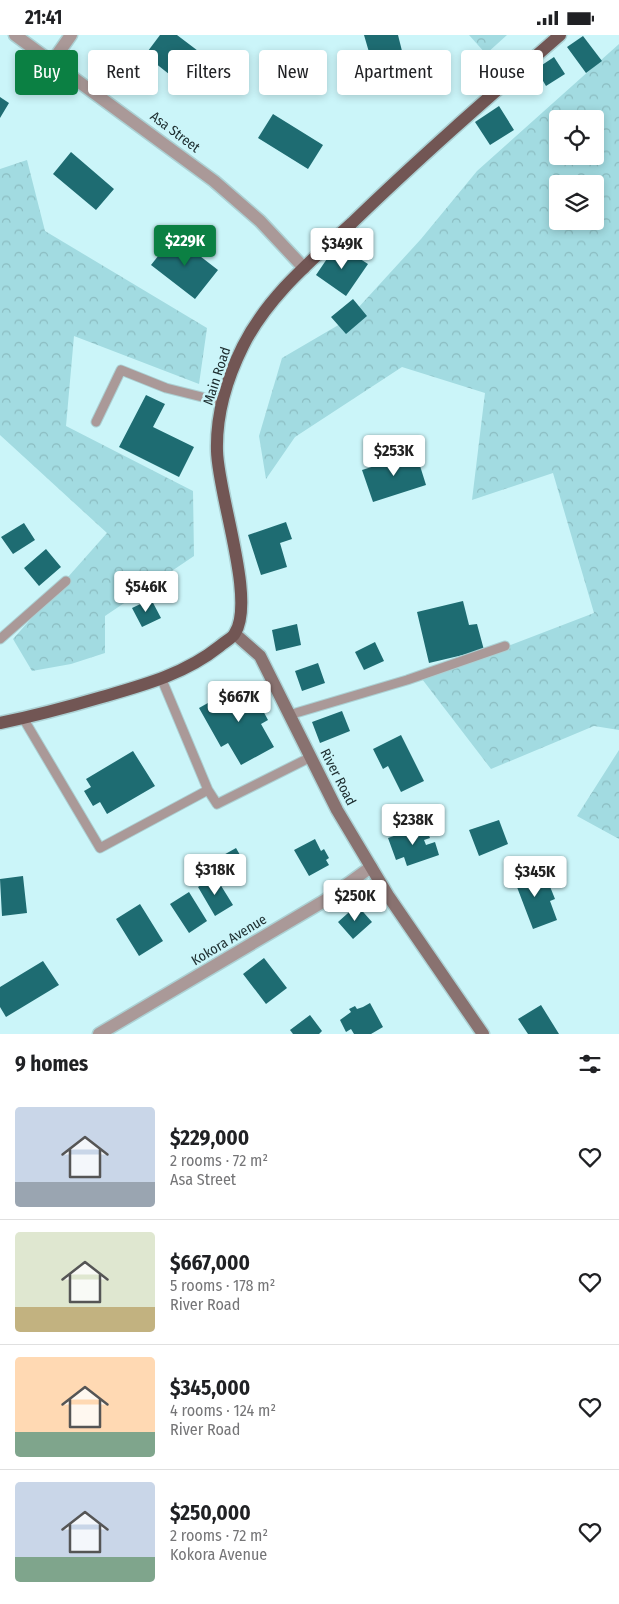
<!DOCTYPE html>
<html lang="en">
<head>
<meta charset="utf-8">
<style>
  body { margin:0; font-family:"Fira Sans Condensed",sans-serif; background:#f6f6f6; color:#202124; height:100vh; display:flex; flex-direction:column; font-size:19px; white-space:nowrap }
  * { box-sizing:border-box; margin:0 }
  p { font-size:16px; color:#757577 }
  .icon { flex:none; width:28px; height:28px; fill:none; stroke:currentColor; stroke-width:2; stroke-linecap:round; stroke-linejoin:round }
  .map { position:relative; height:999px; overflow:hidden }
  .side { display:flex; flex-direction:column; background:#fff; flex:1 }
  .side>* { flex:none }
  .banner { position:absolute; left:15px; top:15px; width:590px; height:45px; display:flex; gap:10px }
  .tools { position:absolute; left:549px; top:75px; display:grid; gap:10px }
  .tools a { display:grid; place-items:center; width:55px; height:55px; border-radius:5px; background:#fff; box-shadow:0 2px 8px #0003; font-size:25px }
  .price { position:absolute; translate:-50% -42px; padding:0 11px; border-radius:5px; background:#fff; color:#222; font-size:16px; line-height:32px; filter:drop-shadow(0 1px 2px #0008) }
  .price::after { content:''; position:absolute; left:50%; top:30px; width:15px; height:11px; margin-left:-8px; background:inherit; clip-path:polygon(0 0,100% 0,50% 100%) }
  .price.selected { background:#0b8043; color:#fff }
  ul { padding:0; list-style:none }
  li { display:flex; align-items:center; gap:15px; height:125px; padding:0 15px }
  li+li { border-top:1px solid #e0e0e0 }
  li span { display:grid; place-items:center; flex:none; width:140px; height:100px; border-radius:5px; color:#555 }
  li>.icon { margin-inline-start:auto }
  span .icon { width:60px; height:60px; fill:#fffc; stroke-width:1 }
  li b { font-size:21px }
  h2 { display:flex; justify-content:space-between; align-items:center; height:60px; padding:0 15px; font-size:21px }
  .pill { padding:0 18px; border-radius:5px; background:#fff; box-shadow:0 2px 8px #0003; font-size:18px; line-height:45px }
  .pill.selected { background:#0b8043; color:#fff }
  .status { display:flex; justify-content:space-between; align-items:center; height:35px; padding:0 25px; background:#fff; direction:ltr }
  .status svg { height:14px; fill:currentColor }
  .map>svg:first-child { display:block }
  .forest { fill:url(#forest-crowns); fill-rule:evenodd }
  .building { fill:#1e6c72 }
  .lines { fill:none; stroke-linecap:round; stroke-linejoin:round }
  .lane-casing { stroke:#acd1d4; stroke-width:11 }
  .street-casing { stroke:#acd1d4; stroke-width:15 }
  .secondary-casing { stroke:#acd1d4; stroke-width:15 }
  .primary-casing { stroke:#acd1d4; stroke-width:15 }
  .lane { stroke:#aa9998; stroke-width:9 }
  .street { stroke:#aa9998; stroke-width:12 }
  .secondary { stroke:#897270; stroke-width:12 }
  .primary { stroke:#725654; stroke-width:12 }
  .labels { text-anchor:middle; dominant-baseline:central; stroke-width:5; stroke-linejoin:round; paint-order:stroke }
  .street-label { font-size:14px; fill:#1c2c2e; stroke:#cbf5f9 }
</style>
</head>
<body>
<div class="status"><b>21:41</b><svg viewBox="0 0 49 12"><path d="M0 12V9h3v3zM5 12V6h3v6zM10 12V3h3v9zM15 12V0h3v12zM26 1h20v11H26zM47 4h2v5h-2z"/></svg></div>
<div class="map">
<svg width="619" height="999" viewBox="0 0 619 999">
  <defs>
    <pattern id="forest-crowns" width="20" height="18" patternUnits="userSpaceOnUse" patternTransform="scale(1.25)"><rect width="20" height="18" fill="#a2dbe1"/><path d="M2 6a3 3 0 1 1 6 0M12 15a3 3 0 1 1 6 0" fill="none" stroke="#8bbcc1"/></pattern>
  </defs>
  <rect width="100%" height="100%" fill="#cbf5f9"/>
  <!-- forest -->
  <path class="forest" d="M469 0H507L486 19Z
    M619 9V695L594 691 491 734 422 644 594 578 553 438 472 465 485 358 402 332 295 402 266 444 259 401 282 323 347 285 421 204 477 136ZM558 84H595V121H558ZM558 149H595V186H558Z
    M27 125 45 196 207 293 199 349 74 301 66 391 193 456 194 521 105 581V618L71 629 32 636 13 604 107 498 0 400V134Z
    M619 715V804L577 781Z"/>
  <!-- building -->
  <path class="building" d="M160 0H177L206 22 184 51 145 20Z
    M364 0H398L402 16 371 24Z
    M583 1 602 26 586 38 567 12Z
    M554 22 565 39 546 51 536 34Z
    M0 62 9 68 0 83Z
    M499 71 514 95 490 110 475 87Z
    M273 79 323 110 308 134 258 103Z
    M71 117 114 154 96 175 53 139Z
    M174 201 218 235 195 264 151 230Z
    M337 209 368 229 346 261 316 240Z
    M353 264 367 281 346 299 331 282Z
    M146 360 165 369 153 392 194 412 179 442 119 412Z
    M416 418 426 450 373 467 362 435Z
    M286 487 292 504 280 508 287 532 261 540 248 500Z
    M24 488 35 505 13 519 1 502Z
    M46 514 61 532 39 551 24 533Z
    M151 564 161 583 142 592 132 573Z
    M463 566 469 590 477 589 484 615 429 628 417 577Z
    M297 589 301 610 276 616 272 595Z
    M375 607 384 626 364 635 355 617Z
    M318 628 325 648 302 656 295 636Z
    M247 646 268 685 261 689 274 712 241 730 228 708 221 712 199 673Z
    M342 676 350 696 320 708 312 687Z
    M401 700 424 746 401 757 388 731 383 734 373 714Z
    M133 716 155 751 107 779 100 767 93 771 84 756 91 752 86 744Z
    M499 785 508 809 479 821 469 795Z
    M425 790 430 803 424 805 426 810 435 807 439 820 407 831 404 822 396 825 388 803Z
    M315 804 321 816 324 814 329 823 326 825 329 830 309 841 294 815Z
    M236 813 244 827 227 836 220 822Z
    M534 831 541 852 549 849 555 864 550 866 557 885 533 894 512 839Z
    M23 841 27 878 2 881 0 844Z
    M215 841 233 870 215 881 198 852Z
    M189 857 207 886 189 898 170 869Z
    M140 869 163 906 139 921 116 884Z
    M357 870 372 887 353 904 338 887Z
    M264 923 287 953 266 969 243 939Z
    M43 926 59 950 6 982 0 972V952Z
    M370 968 383 992 371 999H354L351 994 346 997 340 985 351 977 349 974 355 971 357 974 363 972Z
    M541 970 559 999H528L518 984Z
    M310 980 322 996 319 999H293L290 995Z"/>
  <g class="lines">
    <!-- lane casing -->
    <g class="lane-casing">
      <path id="lane" d="M96 387 121 335 166 353 222 367
        M0 604 66 546
        M289 680 407 645 505 611
        M23 683 100 813 208 755 162 645
        M208 755 217 769 311 722"/>
    </g>
    <!-- street casing -->
    <g class="street-casing">
      <path id="street" d="M15 0 214 146 260 186 304 233
        M52 27 71 0
        M99 999 324 866 371 832"/>
    </g>
    <!-- secondary casing -->
    <g class="secondary-casing">
      <path id="secondary" d="M235 599 260 621 337 775 389 862 483 999"/>
    </g>
    <!-- primary casing -->
    <g class="primary-casing">
      <path id="primary" d="M0 688C34 681 68 672 102 662 144 650 185 639 220 611 224 607 233 603 235 598 256 565 218 460 217 416 216 380 227 343 243 311 268 261 312 225 352 188 419 123 489 62 560 0"/>
    </g>
    <!-- lane -->
    <use href="#lane" class="lane"/>
    <!-- street -->
    <use href="#street" class="street"/>
    <!-- secondary -->
    <use href="#secondary" class="secondary"/>
    <!-- primary -->
    <use href="#primary" class="primary"/>
  </g>
  <g class="labels">
    <!-- street labels -->
    <g class="street-label">
      <text transform="translate(175 97) rotate(37)">Asa Street</text>
      <text transform="translate(217 341) rotate(-72)">Main Road</text>
      <text transform="translate(338 742) rotate(63)">River Road</text>
      <text transform="translate(229 905) rotate(-31)">Kokora Avenue</text>
    </g>
  </g>
</svg>
<div class="tools">
<a><svg class="icon" aria-label="locate" viewBox="0 0 24 24"><circle cx="12" cy="12" r="6"/><path d="M12 2v4M12 18v4M2 12h4M18 12h4"/></svg></a>
<a><svg class="icon" aria-label="layers" viewBox="0 0 24 24"><path d="M12 4l9 5-9 5-9-5zM3 14l9 5 9-5"/></svg></a>
</div>
<b class="price selected" style="left:185px;top:232px">$229K</b>
<b class="price" style="left:342px;top:235px">$349K</b>
<b class="price" style="left:394px;top:442px">$253K</b>
<b class="price" style="left:146px;top:578px">$546K</b>
<b class="price" style="left:239px;top:688px">$667K</b>
<b class="price" style="left:413px;top:811px">$238K</b>
<b class="price" style="left:215px;top:861px">$318K</b>
<b class="price" style="left:535px;top:863px">$345K</b>
<b class="price" style="left:355px;top:887px">$250K</b>
<div class="banner">
<a class="pill selected">Buy</a>
<a class="pill">Rent</a>
<a class="pill">Filters</a>
<a class="pill">New</a>
<a class="pill">Apartment</a>
<a class="pill">House</a>
</div>
</div>
<section class="side">
<h2>9 homes<svg class="icon" aria-label="filters" viewBox="0 0 24 24"><path d="M4 7h16M4 17h16"/><circle cx="9" cy="7" r="2"/><circle cx="15" cy="17" r="2"/></svg></h2>
<ul>
<li><span style="background:linear-gradient(#c9d6e8 75%,#9aa5b1 0)"><svg class="icon" aria-label="home" viewBox="0 0 24 24"><path d="M3 11l9-7 9 7M6 9v11h12V9"/></svg></span><div><b>$229,000</b><p>2 rooms · 72 m²</p><p>Asa Street</p></div><svg class="icon" aria-label="heart" viewBox="0 0 24 24"><path d="M12 20l-8-8c-3-5 5-10 8-4 3-6 11-1 8 4z"/></svg></li>
<li><span style="background:linear-gradient(#dfe7d0 75%,#c2b280 0)"><svg class="icon" aria-label="home" viewBox="0 0 24 24"><path d="M3 11l9-7 9 7M6 9v11h12V9"/></svg></span><div><b>$667,000</b><p>5 rooms · 178 m²</p><p>River Road</p></div><svg class="icon" aria-label="heart" viewBox="0 0 24 24"><path d="M12 20l-8-8c-3-5 5-10 8-4 3-6 11-1 8 4z"/></svg></li>
<li><span style="background:linear-gradient(#ffd9b3 75%,#7fa58c 0)"><svg class="icon" aria-label="home" viewBox="0 0 24 24"><path d="M3 11l9-7 9 7M6 9v11h12V9"/></svg></span><div><b>$345,000</b><p>4 rooms · 124 m²</p><p>River Road</p></div><svg class="icon" aria-label="heart" viewBox="0 0 24 24"><path d="M12 20l-8-8c-3-5 5-10 8-4 3-6 11-1 8 4z"/></svg></li>
<li><span style="background:linear-gradient(#c9d6e8 75%,#7fa58c 0)"><svg class="icon" aria-label="home" viewBox="0 0 24 24"><path d="M3 11l9-7 9 7M6 9v11h12V9"/></svg></span><div><b>$250,000</b><p>2 rooms · 72 m²</p><p>Kokora Avenue</p></div><svg class="icon" aria-label="heart" viewBox="0 0 24 24"><path d="M12 20l-8-8c-3-5 5-10 8-4 3-6 11-1 8 4z"/></svg></li>
</ul>
</section>
</body>
</html>
